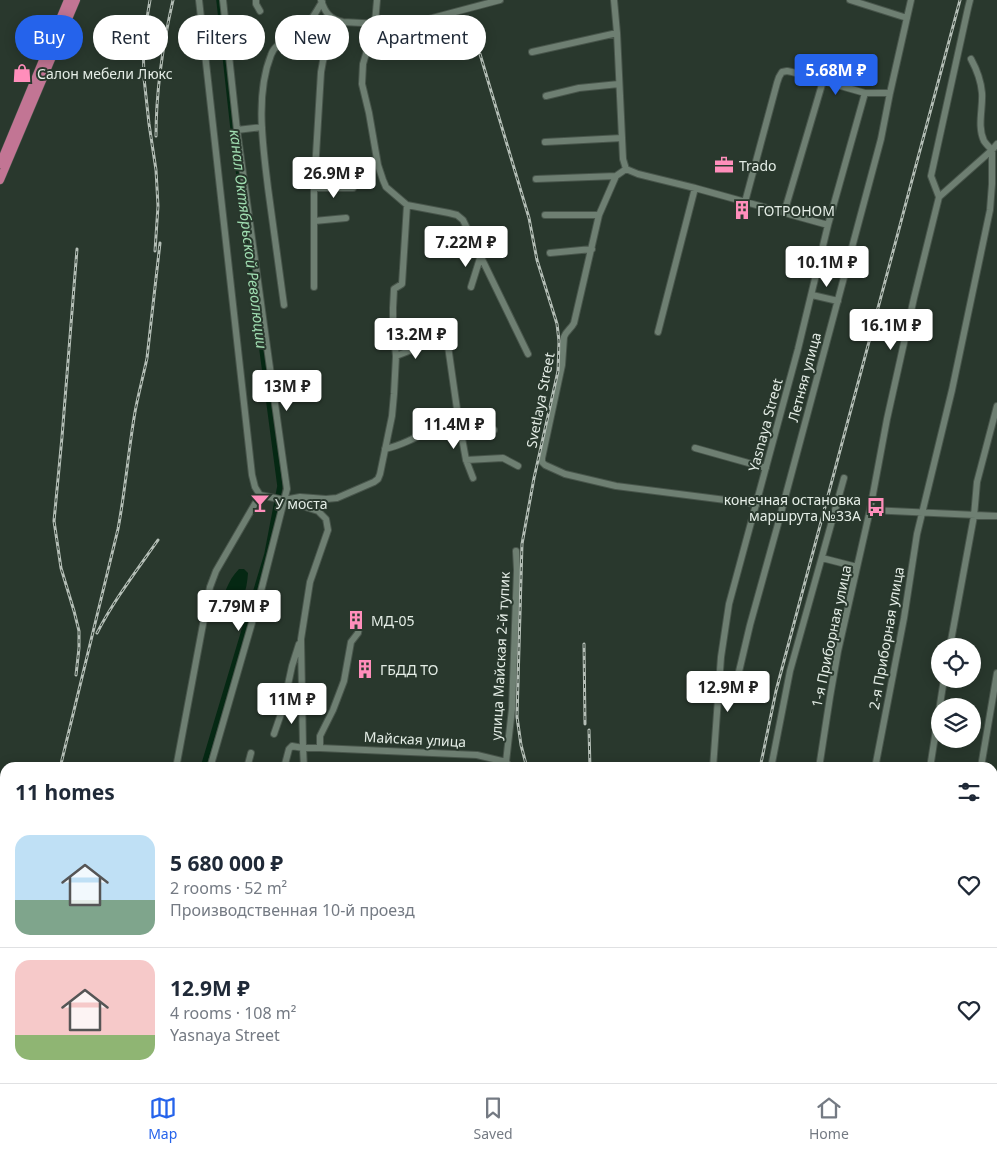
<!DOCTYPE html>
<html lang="en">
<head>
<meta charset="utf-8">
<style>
  body { margin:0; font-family:"Noto Sans",sans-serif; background:#f2f2f3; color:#1f2937; height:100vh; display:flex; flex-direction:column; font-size:19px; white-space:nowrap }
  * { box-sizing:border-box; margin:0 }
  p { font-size:16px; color:#747a83 }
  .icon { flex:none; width:28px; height:28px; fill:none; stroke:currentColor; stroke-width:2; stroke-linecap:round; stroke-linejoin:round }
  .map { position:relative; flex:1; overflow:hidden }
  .side { position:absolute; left:0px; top:762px; width:998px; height:321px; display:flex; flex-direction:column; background:#fff; border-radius:15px 15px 0 0; box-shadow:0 2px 12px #0003 }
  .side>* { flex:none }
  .guide { position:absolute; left:15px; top:15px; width:500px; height:45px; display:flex; gap:10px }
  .tools { position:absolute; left:931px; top:638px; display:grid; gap:10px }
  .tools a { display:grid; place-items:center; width:50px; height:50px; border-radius:50%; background:#fff; box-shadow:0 2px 12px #0003; font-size:25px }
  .price { position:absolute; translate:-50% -42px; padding:0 11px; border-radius:5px; background:#fff; color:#222; font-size:16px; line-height:32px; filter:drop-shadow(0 1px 2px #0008) }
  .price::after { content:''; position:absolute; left:50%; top:30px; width:15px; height:11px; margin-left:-8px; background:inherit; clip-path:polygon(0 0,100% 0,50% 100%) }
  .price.selected { background:#2563eb; color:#fff }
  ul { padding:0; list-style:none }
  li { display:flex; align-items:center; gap:15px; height:125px; padding:0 15px }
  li+li { border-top:1px solid #e0e1e3 }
  li span { display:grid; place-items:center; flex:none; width:140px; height:100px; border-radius:15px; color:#555 }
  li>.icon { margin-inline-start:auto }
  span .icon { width:60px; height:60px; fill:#fffc; stroke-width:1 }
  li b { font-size:21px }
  h2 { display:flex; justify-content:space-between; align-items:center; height:60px; padding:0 15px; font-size:21px }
  .pill { padding:0 18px; border-radius:22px; background:#fff; box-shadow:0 2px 12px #0003; font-size:18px; line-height:45px }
  .pill.selected { background:#2563eb; color:#fff }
  .dock { display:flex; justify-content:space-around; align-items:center; height:70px; border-top:1px solid #e0e1e3; background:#fff; font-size:14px; color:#747a83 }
  .dock a { display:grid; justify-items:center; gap:2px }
  .dock .selected { color:#2563eb }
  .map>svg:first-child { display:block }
  .water { fill:#052813 }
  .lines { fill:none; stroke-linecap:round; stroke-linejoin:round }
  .canal { stroke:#052813; stroke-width:5.5 }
  .river { stroke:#052813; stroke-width:9 }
  .minor-casing { stroke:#48554b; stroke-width:8 }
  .major-casing { stroke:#48554b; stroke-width:9 }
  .minor { stroke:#6e7f72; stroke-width:6 }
  .major { stroke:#c27594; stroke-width:8 }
  .rail-casing { stroke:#b4beb6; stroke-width:3 }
  .rail { stroke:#29382d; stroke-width:1; stroke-dasharray:4; stroke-linecap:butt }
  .labels { text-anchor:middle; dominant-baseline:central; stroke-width:4; stroke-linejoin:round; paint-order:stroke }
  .poi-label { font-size:14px; fill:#e4ede6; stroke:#29382d; text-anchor:start }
  .street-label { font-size:14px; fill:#e4ede6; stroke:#29382d }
  .water-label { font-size:15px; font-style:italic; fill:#9fdcb0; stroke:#29382d }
</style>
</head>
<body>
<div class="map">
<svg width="997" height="1083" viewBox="0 0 997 1083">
  <rect width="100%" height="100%" fill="#29382d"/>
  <!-- water -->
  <path class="water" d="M239 569H244L248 573C247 590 242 607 230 619L222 618 218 612C224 596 227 581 239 569Z"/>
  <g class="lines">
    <!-- canal -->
    <path class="canal" d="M203 768 267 554 280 486 234 137 219 0
      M149 1083V1079"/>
    <!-- river -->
    <path class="river" d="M992 793 997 789
      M739 1083 740 1079"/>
    <!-- minor casing -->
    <g class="minor-casing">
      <path id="minor" d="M256 0V4L260 11
        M321 0C325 13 330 19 343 22L400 25 421 21 500 0
        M614 0 617 33 623 159 626 169 638 174 695 188 828 225
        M850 0 907 18
        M532 52 617 33
        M546 96 579 88 619 84
        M237 130 262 127
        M545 142 622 138
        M626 169 616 176 599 215 574 323C571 329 566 331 564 337L562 365 542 458V462L545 465 565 474 616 486 757 504
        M536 179 616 176
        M314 188H353
        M939 197 931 176 968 8 970 0
        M939 197 992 150 997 144
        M745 202 777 83 779 77 782 72 787 71 792 72 865 93H890
        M407 205 449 213 457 215 463 220 528 354
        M784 213 823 81
        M545 215H599
        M314 221 346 218
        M448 250 455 239 468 229
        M550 253 592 249
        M314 287V188L321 72 323 61 328 44V15
        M471 287 481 255
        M812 295 838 301
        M284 305C279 266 273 227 268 188 263 146 255 95 271 55 276 41 287 43 297 36 308 28 315 13 322 2
        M658 332 695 188
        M396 356 429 343
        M458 416 466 460 473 478
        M461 430H494
        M695 448 766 468
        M385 449C412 443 433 426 458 416L447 339
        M466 460 503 458 518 466
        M260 495 284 500 318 511 326 519 328 530 310 582 301 639 303 748H320L477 755 506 762 511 768
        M284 500 300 497 326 499 337 498 374 482 378 479 380 474 392 416 394 394 396 356 393 327V308L394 289 402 284 407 205 386 187 383 180 378 165 369 113 362 84 363 64 375 23 377 0
        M870 510 997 516
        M822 558 857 567
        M950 646 974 516 977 482 997 406
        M719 685 730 686 735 685 737 680 750 625 778 524 881 139 890 93 911 0
        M274 734 283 708 292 666 299 644
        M320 748V736L333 710 344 681 351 642 358 633 359 627
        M506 762 512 709 517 570 516 551
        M981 767 997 673
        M176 768 210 587 216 571 260 495 255 487 252 475 199 0
        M210 768 260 595 287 489 269 361 237 130 223 0
        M247 768 251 753
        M284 768 289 749 292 746 303 748 304 768
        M713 768 721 657 729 604 798 349 828 225 865 93
        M771 768 790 671 844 478
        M819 768 830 697 838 651 870 510 887 419 914 298 939 197
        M875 768 904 618 917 534 952 390 990 210 992 184V150C989 147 986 144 984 141 977 126 983 109 982 93 981 81 977 70 971 59
        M930 768 944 679
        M992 887H997
        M992 929H997
        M992 976 997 977
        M992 1022H997
        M992 1069H997
        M191 1079 192 1083
        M276 1079 277 1083
        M541 1079V1083
        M156 1083V1079
        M259 1083 260 1079
        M958 1083 959 1079"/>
    </g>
    <!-- major casing -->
    <g class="major-casing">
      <path id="major" d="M0 164 68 0
        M0 180 76 0"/>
    </g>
    <!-- minor -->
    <use href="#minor" class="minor"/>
    <!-- major -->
    <use href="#major" class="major"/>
    <!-- rail casing -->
    <g class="rail-casing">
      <path id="rail" d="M150 0 143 42 144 78 149 124 156 170 158 206 155 251
        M480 54 529 218 537 260 557 324 559 341 558 371 534 478 522 544 517 717 521 745 527 768
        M156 136C156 91 163 44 173 0
        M97 633C114 600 137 570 158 540
        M584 644 585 724
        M76 675 79 648V631L74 611 61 568 54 521 62 437 77 249
        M589 730 590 768
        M60 768 118 529C125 492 128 455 134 418 137 398 143 378 147 358L160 243
        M760 768 776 691 960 0
        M0 988 5 967
        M0 1009 5 988
        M0 1062 5 1046
        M746 1079V1083
        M756 1079V1083"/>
    </g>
    <!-- rail -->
    <use href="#rail" class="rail"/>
  </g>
  <!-- icons -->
  <defs>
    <g id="shop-bare" transform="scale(1.5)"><path d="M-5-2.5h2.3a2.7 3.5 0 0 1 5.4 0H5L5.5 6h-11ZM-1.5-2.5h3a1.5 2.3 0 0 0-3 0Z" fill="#ff8ebb" stroke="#29382d" stroke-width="2.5" paint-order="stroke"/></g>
    <g id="office-bare" transform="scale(1.5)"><path d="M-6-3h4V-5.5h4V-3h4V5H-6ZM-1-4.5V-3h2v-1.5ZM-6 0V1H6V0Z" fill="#ff8ebb" stroke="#29382d" stroke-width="2.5" paint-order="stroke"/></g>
    <g id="building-bare" transform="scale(1.5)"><path d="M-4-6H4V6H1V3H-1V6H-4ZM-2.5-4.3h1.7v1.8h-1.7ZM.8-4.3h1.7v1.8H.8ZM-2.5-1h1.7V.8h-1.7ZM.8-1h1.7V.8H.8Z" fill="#ff8ebb" stroke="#29382d" stroke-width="2.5" paint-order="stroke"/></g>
    <g id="bar-bare" transform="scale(1.5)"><path d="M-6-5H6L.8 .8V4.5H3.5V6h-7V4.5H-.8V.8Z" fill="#ff8ebb" stroke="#29382d" stroke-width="2.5" paint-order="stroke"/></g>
    <g id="bus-bare" transform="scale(1.5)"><path d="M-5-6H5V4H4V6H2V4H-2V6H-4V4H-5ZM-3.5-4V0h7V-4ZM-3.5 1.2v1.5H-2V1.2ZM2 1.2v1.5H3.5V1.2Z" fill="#ff8ebb" stroke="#29382d" stroke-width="2.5" paint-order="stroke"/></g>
  </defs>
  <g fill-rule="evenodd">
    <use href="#shop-bare" x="22" y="73"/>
    <use href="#office-bare" x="724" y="165"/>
    <use href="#building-bare" x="742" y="210"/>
    <use href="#bar-bare" x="260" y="503"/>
    <use href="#bus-bare" x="876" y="507"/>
    <use href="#building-bare" x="356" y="620"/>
    <use href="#building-bare" x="365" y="669"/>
  </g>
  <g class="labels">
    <!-- poi labels -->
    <g class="poi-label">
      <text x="37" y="73">Салон мебели Люкс</text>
      <text x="739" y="165">Trado</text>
      <text x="757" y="210">ГОТРОНОМ</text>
      <text x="861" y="499" text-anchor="end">конечная остановка<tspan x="861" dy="16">маршрута №33А</tspan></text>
      <text x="275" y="503">У моста</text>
      <text x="371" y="620">МД-05</text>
      <text x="380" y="669">ГБДД ТО</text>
    </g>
    <!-- street labels -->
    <g class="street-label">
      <text transform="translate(804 377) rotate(-75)">Летняя улица</text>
      <text transform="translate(540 400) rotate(-79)">Svetlaya Street</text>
      <text transform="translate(765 425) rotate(-75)">Yasnaya Street</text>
      <text transform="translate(831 636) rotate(-78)">1-я Приборная улица</text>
      <text transform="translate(886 638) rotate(-80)">2-я Приборная улица</text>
      <text transform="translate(500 656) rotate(-87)">улица Майская 2-й тупик</text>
      <text transform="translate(415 739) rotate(3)">Майская улица</text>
    </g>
    <!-- water labels -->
    <g class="water-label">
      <text transform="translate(249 239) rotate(83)">канал Октябрьской Революции</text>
    </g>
  </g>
</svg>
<div class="tools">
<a><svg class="icon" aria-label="locate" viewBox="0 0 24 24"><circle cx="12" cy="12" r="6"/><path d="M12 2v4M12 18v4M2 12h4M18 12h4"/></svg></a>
<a><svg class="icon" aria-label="layers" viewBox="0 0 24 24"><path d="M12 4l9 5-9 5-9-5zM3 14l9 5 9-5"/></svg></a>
</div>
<b class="price selected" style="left:836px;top:96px">5.68M ₽</b>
<b class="price" style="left:334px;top:199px">26.9M ₽</b>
<b class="price" style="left:466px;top:268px">7.22M ₽</b>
<b class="price" style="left:827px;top:288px">10.1M ₽</b>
<b class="price" style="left:891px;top:351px">16.1M ₽</b>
<b class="price" style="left:416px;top:360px">13.2M ₽</b>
<b class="price" style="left:287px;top:412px">13M ₽</b>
<b class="price" style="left:454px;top:450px">11.4M ₽</b>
<b class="price" style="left:239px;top:632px">7.79M ₽</b>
<b class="price" style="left:728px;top:713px">12.9M ₽</b>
<b class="price" style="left:292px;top:725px">11M ₽</b>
<div class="guide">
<a class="pill selected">Buy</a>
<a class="pill">Rent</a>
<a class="pill">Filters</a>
<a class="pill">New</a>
<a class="pill">Apartment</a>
</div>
<section class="side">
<h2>11 homes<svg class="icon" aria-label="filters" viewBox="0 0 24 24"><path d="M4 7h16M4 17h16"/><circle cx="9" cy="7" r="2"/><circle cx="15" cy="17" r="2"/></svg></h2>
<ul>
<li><span style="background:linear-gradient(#bfe0f5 65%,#7fa58c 0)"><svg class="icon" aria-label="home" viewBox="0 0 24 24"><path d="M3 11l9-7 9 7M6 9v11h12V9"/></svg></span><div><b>5 680 000 ₽</b><p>2 rooms · 52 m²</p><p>Производственная 10-й проезд</p></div><svg class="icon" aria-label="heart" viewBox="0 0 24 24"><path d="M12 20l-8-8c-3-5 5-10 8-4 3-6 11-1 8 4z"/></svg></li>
<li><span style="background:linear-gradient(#f6c9c9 75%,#8fb573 0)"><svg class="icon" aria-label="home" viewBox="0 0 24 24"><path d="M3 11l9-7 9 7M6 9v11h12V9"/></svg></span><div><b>12.9M ₽</b><p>4 rooms · 108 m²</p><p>Yasnaya Street</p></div><svg class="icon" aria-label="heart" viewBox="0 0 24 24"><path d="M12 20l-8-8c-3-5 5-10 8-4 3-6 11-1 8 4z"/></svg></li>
</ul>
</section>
</div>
<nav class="dock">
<a class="selected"><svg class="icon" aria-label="map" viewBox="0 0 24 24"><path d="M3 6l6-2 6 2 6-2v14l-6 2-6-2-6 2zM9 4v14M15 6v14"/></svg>Map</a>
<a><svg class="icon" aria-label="saved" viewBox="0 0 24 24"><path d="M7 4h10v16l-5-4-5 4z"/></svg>Saved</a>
<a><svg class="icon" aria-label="home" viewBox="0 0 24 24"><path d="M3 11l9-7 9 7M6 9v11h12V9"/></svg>Home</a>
</nav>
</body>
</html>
